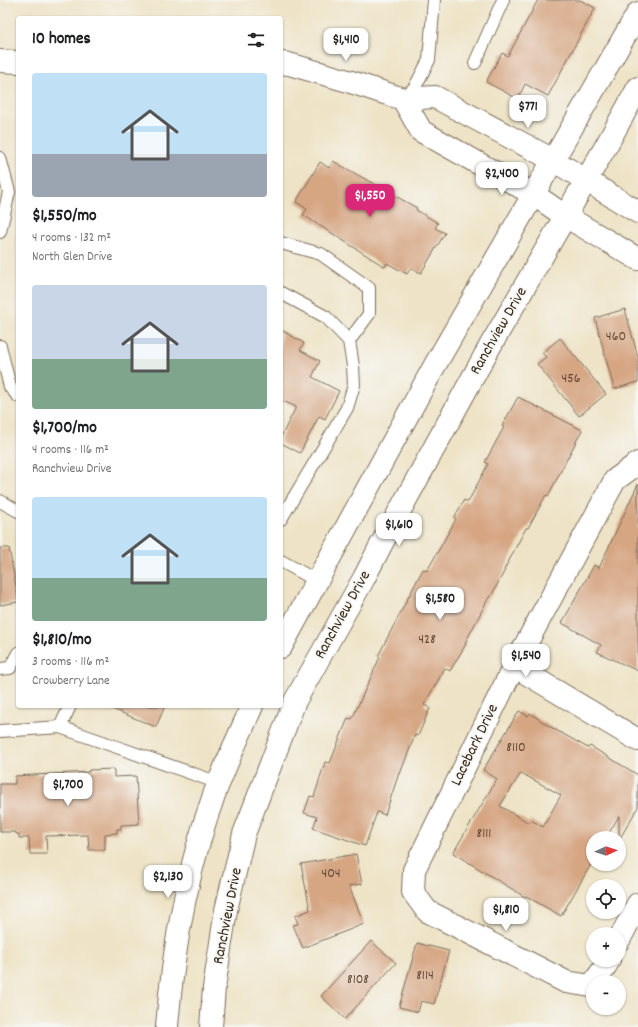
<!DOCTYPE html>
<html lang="en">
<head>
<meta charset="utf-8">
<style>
  body { margin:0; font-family:Dekko,sans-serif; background:#f2f2f2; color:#202124; height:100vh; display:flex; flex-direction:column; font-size:15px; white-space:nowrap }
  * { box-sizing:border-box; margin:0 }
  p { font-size:13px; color:#757577 }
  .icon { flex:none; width:22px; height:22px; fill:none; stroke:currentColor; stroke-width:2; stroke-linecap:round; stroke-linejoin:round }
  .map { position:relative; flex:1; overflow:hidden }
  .sheet { position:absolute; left:16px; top:16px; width:267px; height:692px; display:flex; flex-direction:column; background:#fff; border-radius:4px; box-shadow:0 1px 3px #0004 }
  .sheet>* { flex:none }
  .needle { width:26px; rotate:87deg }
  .controls { position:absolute; left:586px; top:831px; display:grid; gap:8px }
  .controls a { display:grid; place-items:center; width:40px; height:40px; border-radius:50%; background:#fff; box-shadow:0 1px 3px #0004; font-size:20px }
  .price { position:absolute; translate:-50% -34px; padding:0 9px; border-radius:8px; background:#fff; color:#222; font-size:13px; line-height:26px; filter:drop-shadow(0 1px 2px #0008) }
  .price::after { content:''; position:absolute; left:50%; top:24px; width:12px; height:9px; margin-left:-6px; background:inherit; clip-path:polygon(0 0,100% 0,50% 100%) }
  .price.current { background:#db2777; color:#fff }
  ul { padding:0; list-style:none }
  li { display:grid; align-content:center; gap:8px; height:212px; padding:0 16px }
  li span { display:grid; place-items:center; height:124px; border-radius:4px; color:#555 }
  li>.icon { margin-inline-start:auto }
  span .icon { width:72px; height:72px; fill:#fffc; stroke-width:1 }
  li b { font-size:17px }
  h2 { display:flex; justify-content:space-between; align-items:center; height:48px; padding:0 16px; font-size:17px }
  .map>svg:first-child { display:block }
  .building { fill:#d6a683; fill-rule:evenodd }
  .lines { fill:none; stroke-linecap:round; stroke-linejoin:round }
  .lane-casing { stroke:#7a6b59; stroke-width:14 }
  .street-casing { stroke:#7a6b59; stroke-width:24 }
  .secondary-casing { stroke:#7a6b59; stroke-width:24 }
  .lane { stroke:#fff; stroke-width:12 }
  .street { stroke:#fff; stroke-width:22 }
  .secondary { stroke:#fff; stroke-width:22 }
  .labels { text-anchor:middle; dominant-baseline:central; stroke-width:3.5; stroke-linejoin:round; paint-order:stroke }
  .number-label { font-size:14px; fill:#624937 }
  .street-label { font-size:16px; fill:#3b2a1e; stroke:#f6f6f2 }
</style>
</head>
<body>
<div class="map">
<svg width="638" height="1027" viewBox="0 0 638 1027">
  <rect width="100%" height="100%" fill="#f6f6f2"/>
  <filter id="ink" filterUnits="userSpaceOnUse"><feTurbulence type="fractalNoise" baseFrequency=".025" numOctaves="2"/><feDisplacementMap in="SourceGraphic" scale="8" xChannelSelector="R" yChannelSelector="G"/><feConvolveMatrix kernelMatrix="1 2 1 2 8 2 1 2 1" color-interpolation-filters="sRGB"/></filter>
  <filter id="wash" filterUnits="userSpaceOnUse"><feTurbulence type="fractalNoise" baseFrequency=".012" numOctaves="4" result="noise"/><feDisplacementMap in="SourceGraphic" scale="16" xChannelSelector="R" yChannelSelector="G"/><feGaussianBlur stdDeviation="0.9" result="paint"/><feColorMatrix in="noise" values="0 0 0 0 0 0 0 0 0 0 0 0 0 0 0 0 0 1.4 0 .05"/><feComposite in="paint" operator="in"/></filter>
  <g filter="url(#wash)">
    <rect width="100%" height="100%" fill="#eee3c6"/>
    <g id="blocks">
      <!-- building -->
      <path class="building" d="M538 0H580L595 8 548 96 525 84 518 99 486 82 502 53 508 56Z
        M333 161 417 208 416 210 438 223 435 228 445 233 421 273 411 268 407 274 387 263 385 267 303 215 307 209 296 202 320 162 329 168Z
        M625 309 638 357V382L614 389 595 318Z
        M281 330 304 343 300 350 320 361 312 377 339 391 325 419 319 416 300 453 281 443V437L296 407 281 400Z
        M560 338 606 394 579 416 537 364 546 357 542 353Z
        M518 397 582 430 548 496 546 495 528 528H526L504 570H505L490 598 489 597 465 643 466 644 450 671 445 668 424 705 430 708 418 736 415 735 400 774 399 773 385 815 377 812 365 846 313 828 317 817 304 813 310 796 314 797 325 762 330 763 348 718 352 719 380 657 378 656 423 569 427 571 456 519 454 518 464 500 468 502 488 464 485 462 504 427 502 426Z
        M638 484V671L597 652 601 645 562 623 594 565 599 568Z
        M0 548H9L18 597V602L0 605Z
        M105 706H165L156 727Z
        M519 711 528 716 530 713 549 726 588 748 590 746 638 775V807L619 840V816L606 838H593V861L561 916 526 896 525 897 453 853 497 779 483 770ZM521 773 561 795 543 827 531 820 529 823 500 806Z
        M114 769V777L136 776 139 824 121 825V829H117V833L105 834V850H89L88 835 46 836 47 854H30L29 838H19V834H16V832H0V784H15V776L89 772V770Z
        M356 854 362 884 349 886 364 924 303 948 293 925 298 924 295 916 310 910 301 864Z
        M371 941 396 963 345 1019 321 996Z
        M417 943 449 951 434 1004 421 1001 418 1012 399 1007Z"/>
    </g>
  </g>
  <g filter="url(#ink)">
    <use href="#blocks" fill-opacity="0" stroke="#7a6b59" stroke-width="1"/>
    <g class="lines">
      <!-- lane casing -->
      <g class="lane-casing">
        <path id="lane" d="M475 63 503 0
          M404 98 415 87 429 60 434 0
          M0 158 9 192 0 232
          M281 243 321 254 369 288V314L349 341
          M281 293 326 317 349 341 353 366 354 385 347 408 281 519
          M0 346 10 387 18 396
          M0 501 18 511
          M281 561 317 581
          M0 669 10 668 18 653
          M60 727 70 706
          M0 731 60 727 219 783"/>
      </g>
      <!-- street casing -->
      <g class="street-casing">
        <path id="street" d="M0 61 18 62
          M281 63 289 64 348 81 403 99 435 97 553 160 638 212
          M403 99 421 131 533 194 565 216 638 259
          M514 666 638 740
          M619 940 638 904
          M594 982 603 970 609 960
          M593 983 591 986 566 982 427 911 413 892 414 870 514 666 615 480 638 463"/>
      </g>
      <!-- secondary casing -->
      <g class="secondary-casing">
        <path id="secondary" d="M281 647 435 365 638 13
          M167 1027C173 948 187 870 214 795 225 765 239 736 252 706
          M211 1027 214 988 226 910 244 834 295 701 364 578 382 543 489 348 606 146 638 88"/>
      </g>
      <!-- lane -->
      <use href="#lane" class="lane"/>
      <!-- street -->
      <use href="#street" class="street"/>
      <!-- secondary -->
      <use href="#secondary" class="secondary"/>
    </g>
  </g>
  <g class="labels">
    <!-- number labels -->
    <g class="number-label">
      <text x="616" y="337">460</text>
      <text x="571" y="379">456</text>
      <text x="427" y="640">428</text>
      <text x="516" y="748">8110</text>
      <text x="484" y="834">8111</text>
      <text x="331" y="874">404</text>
      <text x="425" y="976">8114</text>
      <text x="358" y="980">8108</text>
    </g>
    <!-- street labels -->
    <g class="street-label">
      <text transform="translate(499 331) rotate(-60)">Ranchview Drive</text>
      <text transform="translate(343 615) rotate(-61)">Ranchview Drive</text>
      <text transform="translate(475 745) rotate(-64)">Lacebark Drive</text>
      <text transform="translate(228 916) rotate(-79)">Ranchview Drive</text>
    </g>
  </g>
</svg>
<div class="controls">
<a><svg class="needle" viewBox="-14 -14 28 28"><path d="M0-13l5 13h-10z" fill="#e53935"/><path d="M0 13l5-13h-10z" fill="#757577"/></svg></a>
<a><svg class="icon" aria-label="locate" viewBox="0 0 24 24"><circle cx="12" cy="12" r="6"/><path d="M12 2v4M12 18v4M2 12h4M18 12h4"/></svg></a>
<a>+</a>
<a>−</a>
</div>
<b class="price" style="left:346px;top:62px">$1,410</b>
<b class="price" style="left:528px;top:129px">$771</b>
<b class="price" style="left:502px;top:196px">$2,400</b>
<b class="price current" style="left:370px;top:218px">$1,550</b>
<b class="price" style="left:399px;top:547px">$1,610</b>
<b class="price" style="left:440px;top:621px">$1,580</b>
<b class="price" style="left:526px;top:678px">$1,540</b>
<b class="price" style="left:68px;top:807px">$1,700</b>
<b class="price" style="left:168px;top:899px">$2,130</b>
<b class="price" style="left:506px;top:932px">$1,810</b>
<section class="sheet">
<h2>10 homes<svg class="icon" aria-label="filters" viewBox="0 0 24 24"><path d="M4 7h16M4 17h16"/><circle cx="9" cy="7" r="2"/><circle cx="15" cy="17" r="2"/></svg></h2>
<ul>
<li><span style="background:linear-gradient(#bfe0f5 65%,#9aa5b1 0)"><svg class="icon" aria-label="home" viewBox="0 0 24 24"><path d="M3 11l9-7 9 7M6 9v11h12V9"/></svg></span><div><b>$1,550/mo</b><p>4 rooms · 132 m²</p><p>North Glen Drive</p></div></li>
<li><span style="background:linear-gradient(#c9d6e8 60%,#7fa58c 0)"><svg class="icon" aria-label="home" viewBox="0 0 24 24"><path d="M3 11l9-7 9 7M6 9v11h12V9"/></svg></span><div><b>$1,700/mo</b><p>4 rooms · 116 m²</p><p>Ranchview Drive</p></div></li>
<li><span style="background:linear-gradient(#bfe0f5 65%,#7fa58c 0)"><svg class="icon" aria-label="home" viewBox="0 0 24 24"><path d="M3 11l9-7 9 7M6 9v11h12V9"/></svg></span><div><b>$1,810/mo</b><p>3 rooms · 116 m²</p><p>Crowberry Lane</p></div></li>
</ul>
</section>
</div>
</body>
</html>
